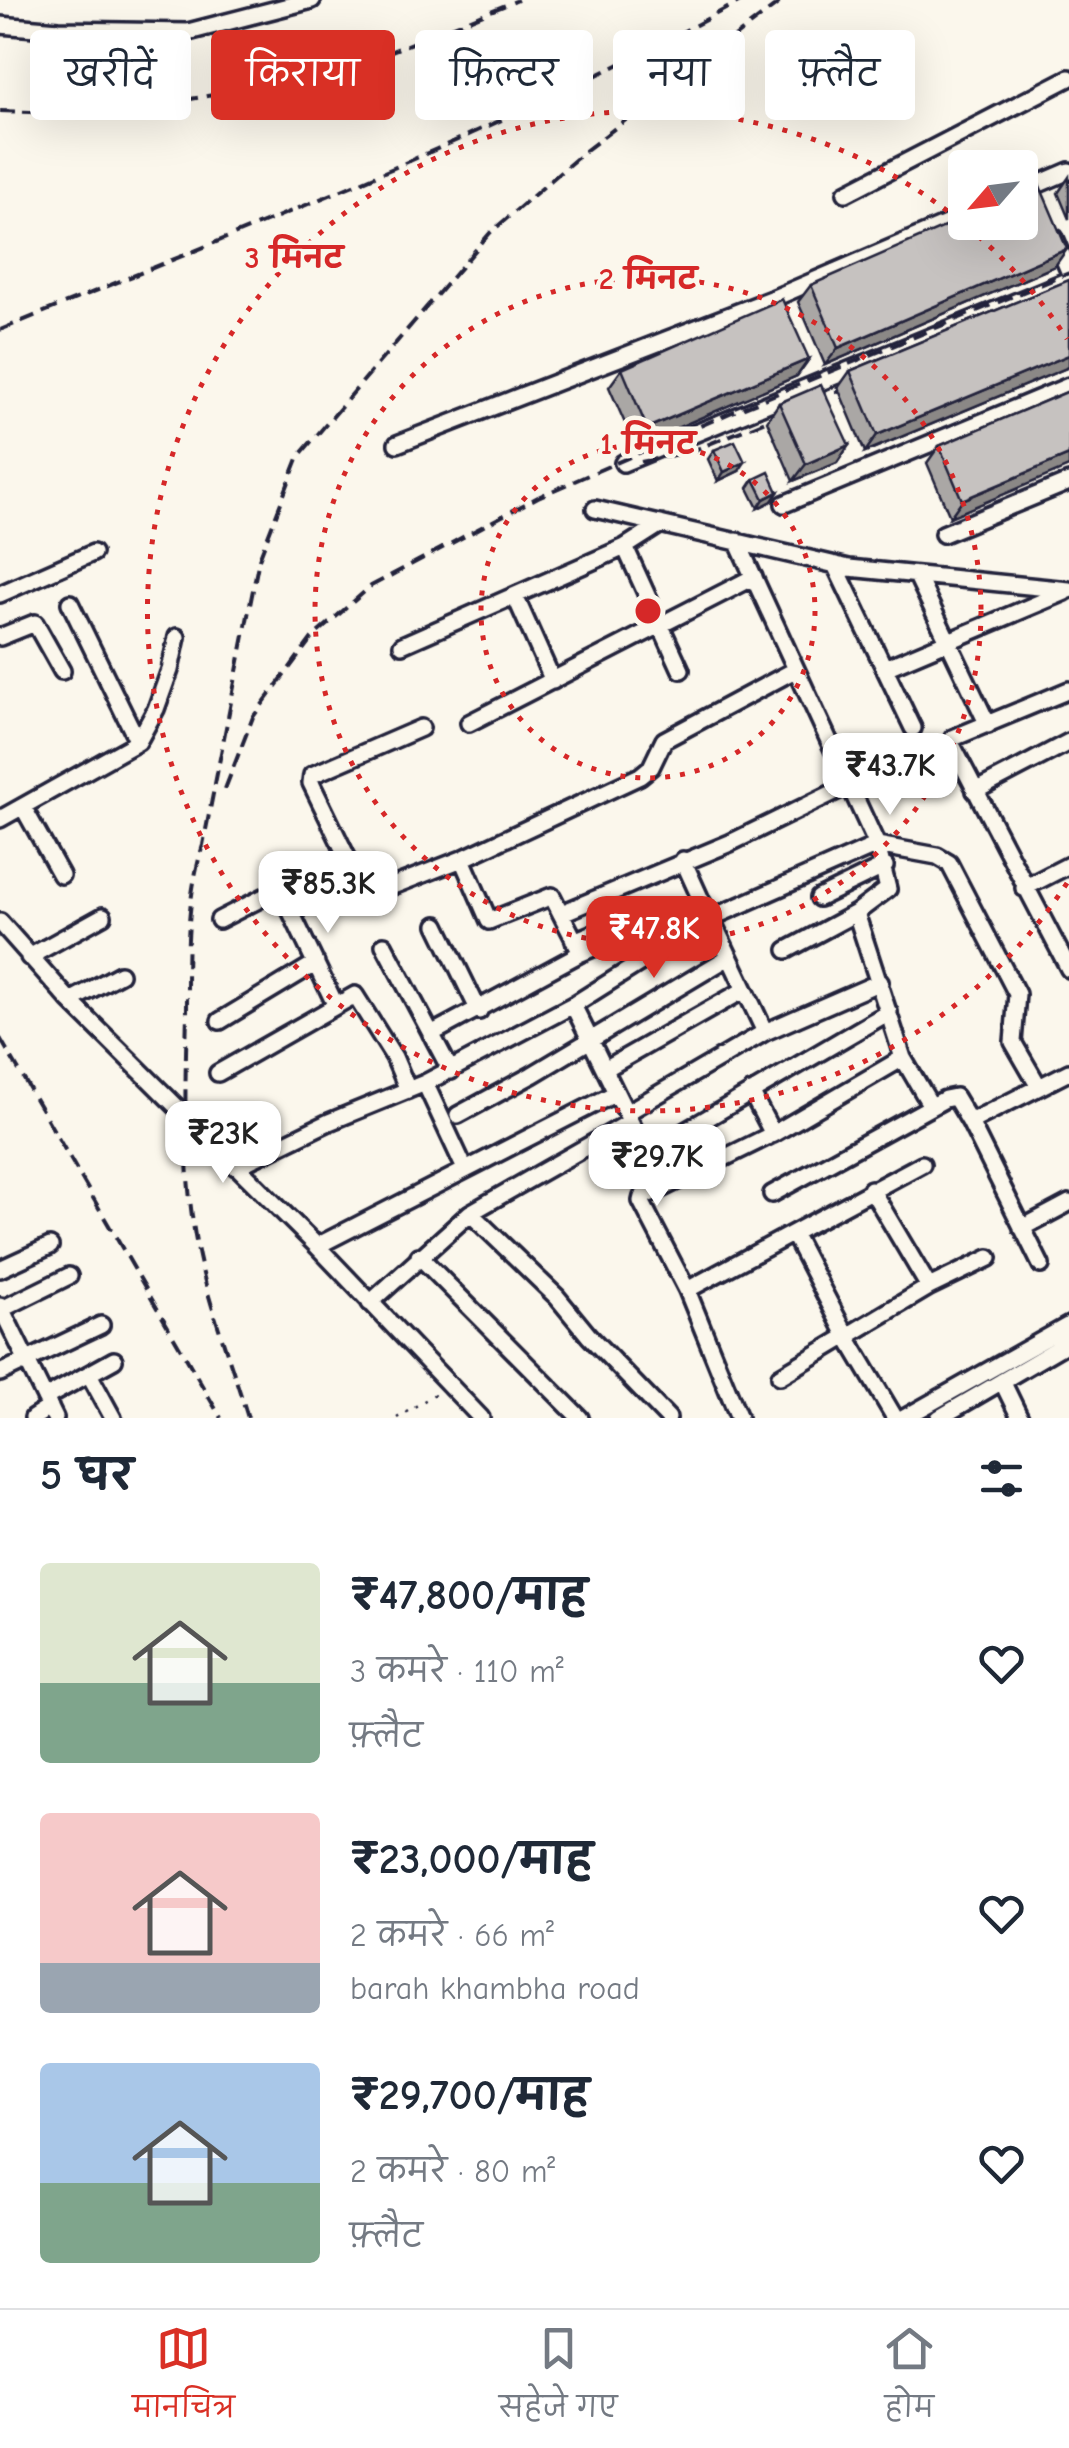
<!DOCTYPE html>
<html lang="hi">
<head>
<meta charset="utf-8">
<style>
  body { margin:0; font-family:"Comic Neue","Playpen Sans Deva",sans-serif; background:#f6f6f7; color:#1f2937; height:100vh; display:flex; flex-direction:column; font-size:38px; white-space:nowrap }
  * { box-sizing:border-box; margin:0 }
  p { font-size:32px; color:#747a83 }
  .icon { flex:none; width:55px; height:55px; fill:none; stroke:currentColor; stroke-width:2; stroke-linecap:round; stroke-linejoin:round }
  .map { position:relative; height:1418px; overflow:hidden }
  .drawer { display:flex; flex-direction:column; background:#fff; flex:1 }
  .drawer>* { flex:none }
  .top-card { position:absolute; left:30px; top:30px; width:1010px; height:90px; display:flex; gap:20px }
  .needle { width:65px; rotate:242deg }
  .fabs { position:absolute; left:948px; top:150px; display:grid; gap:20px }
  .fabs a { display:grid; place-items:center; width:90px; height:90px; border-radius:10px; background:#fff; box-shadow:0 10px 40px #0002; font-size:50px }
  .price { position:absolute; translate:-50% -85px; padding:0 22px; border-radius:20px; background:#fff; color:#222; font-size:32px; line-height:65px; filter:drop-shadow(0 2px 5px #0008) }
  .price::after { content:''; position:absolute; left:50%; top:60px; width:30px; height:22px; margin-left:-15px; background:inherit; clip-path:polygon(0 0,100% 0,50% 100%) }
  .price.active { background:#d93025; color:#fff }
  ul { padding:0; list-style:none }
  li { display:flex; align-items:center; gap:30px; height:250px; padding:0 40px }
  li span { display:grid; place-items:center; flex:none; width:280px; height:200px; border-radius:10px; color:#555 }
  li>.icon { margin-inline-start:auto }
  span .icon { width:120px; height:120px; fill:#fffc; stroke-width:1 }
  li b { font-size:42px }
  h2 { display:flex; justify-content:space-between; align-items:center; height:120px; padding:0 40px; font-size:42px }
  .tag { padding:0 35px; border-radius:10px; background:#fff; box-shadow:0 10px 40px #0002; font-size:35px; line-height:90px }
  .tag.active { background:#d93025; color:#fff }
  .dock { display:flex; justify-content:space-around; align-items:center; height:140px; border-top:2px solid #e0e1e3; background:#fff; font-size:28px; color:#747a83 }
  .dock a { display:grid; justify-items:center; gap:5px }
  .dock .active { color:#d93025 }
  .map>svg:first-child { display:block }
  .lines { fill:none; stroke-linecap:round; stroke-linejoin:round }
  .minor-casing { stroke:#22223b; stroke-width:22 }
  .path { stroke:#22223b; stroke-width:2.5; stroke-dasharray:2.5 8; stroke-linecap:butt }
  .minor { stroke:#fbf7ec; stroke-width:15 }
  .rail { stroke:#22223b; stroke-width:4; stroke-dasharray:15 8; stroke-linecap:butt }
  .wall { fill:#aaa7a5; stroke:#22223b; stroke-width:2.5 }
  .shaded-wall { fill:#8b8886; stroke:#22223b; stroke-width:2.5 }
  .building { fill:#c6c2c0; stroke:#22223b; stroke-width:2.5 }
  .ring { fill:none; stroke:#d62828; stroke-width:5; stroke-dasharray:5 10 }
  .centre { fill:#d62828; stroke:#fbf7ec; stroke-width:5 }
  .ring-label { font-size:30px; text-anchor:middle; font-weight:bold; fill:#d62828; stroke:#fbf7ec; stroke-width:9; stroke-linejoin:round; paint-order:stroke }
</style>
</head>
<body>
<div class="map">
<svg width="1069" height="1418" viewBox="0 0 1069 1418">
  <rect width="100%" height="100%" fill="#fbf7ec"/>
  <filter id="ink" filterUnits="userSpaceOnUse"><feTurbulence type="fractalNoise" baseFrequency=".01" numOctaves="2"/><feDisplacementMap in="SourceGraphic" scale="20" xChannelSelector="R" yChannelSelector="G"/><feConvolveMatrix kernelMatrix="1 2 1 2 8 2 1 2 1" color-interpolation-filters="sRGB"/></filter>
  <g filter="url(#ink)">
    <g class="lines">
      <!-- minor casing -->
      <g class="minor-casing">
        <path id="minor" d="M0 25 59 30 188 32 312 0
          M1020 192 1069 171
          M846 193 1069 78
          M1055 238 1069 271
          M397 444 774 298 965 216
          M623 463 1069 280
          M784 504 1069 386
          M595 509 849 568 1069 590
          M943 534 1069 482
          M737 541 877 845 711 918 765 1032
          M625 547 681 670
          M835 565 913 728
          M917 576 988 725
          M0 594 93 553
          M515 596 553 681
          M70 603 138 742
          M0 637 35 623 62 671
          M402 645 625 547 661 524
          M885 668 1065 592
          M1069 690 953 738 951 743 1069 969
          M469 723 754 577
          M975 791 1069 742
          M23 807 61 875
          M0 819 138 742 156 709 170 670 177 637
          M877 845 937 856 949 863 1017 994 1013 1042 1039 1087
          M346 855 367 896 462 859 640 776 651 767 664 740 795 670
          M1024 888 1069 865
          M280 889 335 1004
          M819 898 885 866
          M562 913 730 843 851 784
          M856 913 888 889 877 845
          M219 920 346 855 311 783 312 775 421 728
          M0 922 70 1001 317 1246 481 1418
          M437 925 479 1011
          M574 941 606 928
          M384 945 451 1071
          M787 950 856 913 903 1058 931 1106
          M581 953 702 902 683 860
          M29 957 103 916
          M70 1001 120 974
          M573 1005 663 1188 773 1134 751 1092
          M220 1021 316 963
          M431 1034 581 953 552 896 489 921 462 859
          M605 1069 744 990
          M218 1073 355 995 394 1057 408 1090
          M425 1083 573 1005 711 918 702 902
          M626 1113 765 1032 880 982
          M458 1115 532 1075 729 957
          M970 1122 1069 1072
          M773 1134 903 1058
          M646 1154 889 1012
          M236 1167 329 1122 425 1083 465 1169
          M663 1188 642 1197 641 1201 687 1290 739 1418
          M871 1189 929 1287
          M772 1194 945 1099 955 1097 970 1122 1041 1265
          M470 1213 557 1297 589 1336 668 1418
          M1022 1228 1069 1203
          M794 1235 847 1337 895 1418
          M317 1246 616 1093
          M419 1256 580 1418
          M0 1269 50 1246
          M687 1290 922 1164
          M370 1303 470 1213 630 1122
          M0 1306 55 1418
          M0 1310 69 1276
          M0 1373 101 1325
          M89 1374 113 1418
          M780 1376 929 1287 989 1258
          M1002 1381 1020 1418
          M45 1398 114 1360
          M33 1418 50 1407
          M904 1418 1069 1325
          M939 1418 1069 1342"/>
      </g>
      <!-- path -->
      <path class="path" d="M397 1418 438 1392"/>
      <!-- minor -->
      <use href="#minor" class="minor"/>
      <!-- rail -->
      <path class="rail" d="M0 111 63 113 140 108 314 77 367 61 518 0
        M0 330C251 227 504 131 742 0
        M641 462 692 451 866 380
        M225 789 253 717 312 638 371 586 538 497 730 413 1069 273
        M0 1038 221 1418
        M248 1418C232 1364 211 1312 199 1257 182 1177 185 1093 187 1012 187 956 186 899 203 845L259 559 299 456 490 233 585 151 783 0"/>
    </g>
    <!-- wall -->
    <path class="wall" d="M1069 177V219L1058 193Z
      M1055 266 825 365 798 302 811 285Z
      M1069 280V367L865 452 838 388 850 371Z
      M809 359 797 376 635 446 609 387 622 369Z
      M1069 391 950 517 927 463 939 446Z
      M779 403 849 445 837 463 793 481 767 421Z
      M714 450 739 471 718 481 708 459Z
      M754 479 778 492 772 501 758 508 748 488Z"/>
    <!-- shaded-wall -->
    <path class="shaded-wall" d="M1067 249 1055 266 825 365 838 348Z
      M1069 355V367L865 452 877 435Z
      M809 359 797 376 635 446 647 428Z
      M849 445 837 463 793 481 806 464Z
      M1069 455V467L950 517 962 500Z
      M745 462 739 471 718 481 724 472Z
      M778 492 772 501 758 508 764 499Z"/>
    <!-- building -->
    <path class="building" d="M1040 186 1067 249 838 348 811 285 965 218V222H1020V195Z
      M1069 280V355L877 435 850 371Z
      M782 299 809 359 647 428 622 369Z
      M821 385 849 445 806 464 779 403Z
      M1069 391V455L962 500 939 446Z
      M735 441 745 462 724 472 714 450Z
      M769 472 778 492 764 499 754 479Z"/>
  </g>
  <!-- distance rings -->
  <g class="ring">
    <circle cx="648" cy="611" r="167"/>
    <circle cx="648" cy="611" r="333"/>
    <path d="M1067 883A500 500 0 1 1 1067 339"/>
  </g>
  <circle cx="648" cy="611" r="15" class="centre"/>
  <g class="ring-label">
    <text x="294" y="268">3 मिनट</text>
    <text x="648" y="289">2 मिनट</text>
    <text x="648" y="454">1 मिनट</text>
  </g>
</svg>
<div class="fabs">
<a><svg class="needle" viewBox="-14 -14 28 28"><path d="M0-13l5 13h-10z" fill="#e53935"/><path d="M0 13l5-13h-10z" fill="#747a83"/></svg></a>
</div>
<b class="price" style="left:890px;top:818px">₹43.7K</b>
<b class="price" style="left:328px;top:936px">₹85.3K</b>
<b class="price active" style="left:654px;top:981px">₹47.8K</b>
<b class="price" style="left:223px;top:1186px">₹23K</b>
<b class="price" style="left:657px;top:1209px">₹29.7K</b>
<div class="top-card">
<a class="tag">खरीदें</a>
<a class="tag active">किराया</a>
<a class="tag">फ़िल्टर</a>
<a class="tag">नया</a>
<a class="tag">फ़्लैट</a>
</div>
</div>
<section class="drawer">
<h2>5 घर<svg class="icon" aria-label="filters" viewBox="0 0 24 24"><path d="M4 7h16M4 17h16"/><circle cx="9" cy="7" r="2"/><circle cx="15" cy="17" r="2"/></svg></h2>
<ul>
<li><span style="background:linear-gradient(#dfe7d0 60%,#7fa58c 0)"><svg class="icon" aria-label="home" viewBox="0 0 24 24"><path d="M3 11l9-7 9 7M6 9v11h12V9"/></svg></span><div><b>₹47,800/माह</b><p>3 कमरे · 110 m²</p><p>फ़्लैट</p></div><svg class="icon" aria-label="heart" viewBox="0 0 24 24"><path d="M12 20l-8-8c-3-5 5-10 8-4 3-6 11-1 8 4z"/></svg></li>
<li><span style="background:linear-gradient(#f6c9c9 75%,#9aa5b1 0)"><svg class="icon" aria-label="home" viewBox="0 0 24 24"><path d="M3 11l9-7 9 7M6 9v11h12V9"/></svg></span><div><b>₹23,000/माह</b><p>2 कमरे · 66 m²</p><p>barah khambha road</p></div><svg class="icon" aria-label="heart" viewBox="0 0 24 24"><path d="M12 20l-8-8c-3-5 5-10 8-4 3-6 11-1 8 4z"/></svg></li>
<li><span style="background:linear-gradient(#a9c7e8 60%,#7fa58c 0)"><svg class="icon" aria-label="home" viewBox="0 0 24 24"><path d="M3 11l9-7 9 7M6 9v11h12V9"/></svg></span><div><b>₹29,700/माह</b><p>2 कमरे · 80 m²</p><p>फ़्लैट</p></div><svg class="icon" aria-label="heart" viewBox="0 0 24 24"><path d="M12 20l-8-8c-3-5 5-10 8-4 3-6 11-1 8 4z"/></svg></li>
</ul>
</section>
<nav class="dock">
<a class="active"><svg class="icon" aria-label="map" viewBox="0 0 24 24"><path d="M3 6l6-2 6 2 6-2v14l-6 2-6-2-6 2zM9 4v14M15 6v14"/></svg>मानचित्र</a>
<a><svg class="icon" aria-label="saved" viewBox="0 0 24 24"><path d="M7 4h10v16l-5-4-5 4z"/></svg>सहेजे गए</a>
<a><svg class="icon" aria-label="home" viewBox="0 0 24 24"><path d="M3 11l9-7 9 7M6 9v11h12V9"/></svg>होम</a>
</nav>
</body>
</html>
